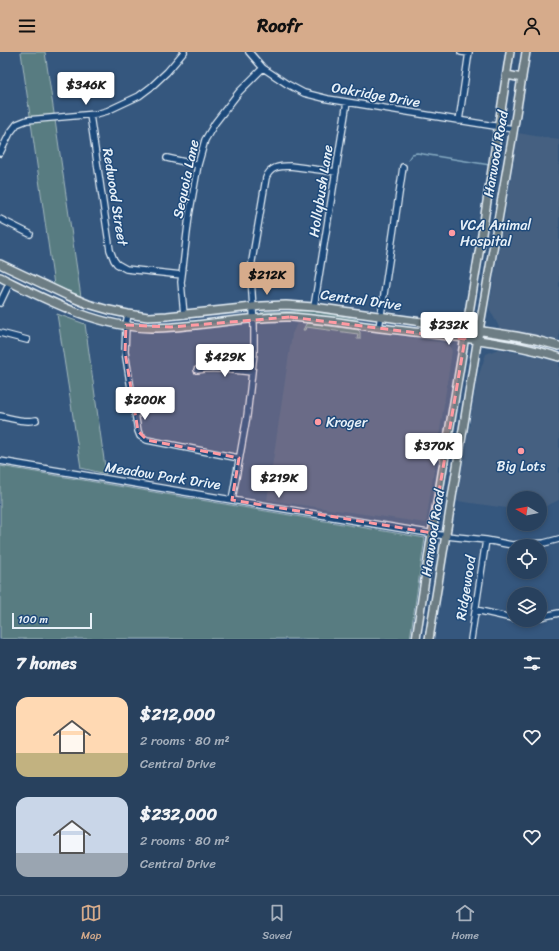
<!DOCTYPE html>
<html lang="en">
<head>
<meta charset="utf-8">
<style>
  body { margin:0; font-family:Sriracha,sans-serif; background:#304864; color:#f1f3f6; height:100vh; display:flex; flex-direction:column; font-size:15px; white-space:nowrap }
  * { box-sizing:border-box; margin:0 }
  p { font-size:13px; color:#a5afbc }
  .icon { flex:none; width:22px; height:22px; fill:none; stroke:currentColor; stroke-width:2; stroke-linecap:round; stroke-linejoin:round }
  .map { position:relative; height:587px; overflow:hidden }
  .drawer { display:flex; flex-direction:column; background:#28415e; flex:1 }
  .drawer>* { flex:none }
  .needle { width:26px; rotate:279deg }
  .controls { position:absolute; left:507px; top:439px; display:grid; gap:8px }
  .controls a { display:grid; place-items:center; width:40px; height:40px; border-radius:50%; background:#28415e; box-shadow:0 2px 6px #0003,0 0 0 1px #445a73; font-size:20px }
  .scale { position:absolute; left:12px; bottom:10px; width:80px; box-sizing:border-box; padding-left:4px; border:2px solid #e8f1f8; border-top:0; font-size:11px; line-height:14px; white-space:nowrap; color:#e8f1f8; -webkit-text-stroke:3px #1f4a7a; paint-order:stroke }
  .price { position:absolute; translate:-50% -34px; padding:0 9px; border-radius:4px; background:#fff; color:#222; font-size:13px; line-height:26px; filter:drop-shadow(0 1px 2px #0008) }
  .price::after { content:''; position:absolute; left:50%; top:24px; width:12px; height:9px; margin-left:-6px; background:inherit; clip-path:polygon(0 0,100% 0,50% 100%) }
  .price.current { background:#d6ab8b; color:#111 }
  ul { padding:0; list-style:none }
  li { display:flex; align-items:center; gap:12px; height:100px; padding:0 16px }
  li span { display:grid; place-items:center; flex:none; width:112px; height:80px; border-radius:12px; color:#555 }
  li>.icon { margin-inline-start:auto }
  span .icon { width:48px; height:48px; fill:#fffc; stroke-width:1 }
  li b { font-size:17px }
  h2 { display:flex; justify-content:space-between; align-items:center; height:48px; padding:0 16px; font-size:17px }
  header { display:flex; justify-content:space-between; align-items:center; height:52px; padding:0 16px; background:#d6ab8b; color:#111; font-size:18px; font-weight:700 }
  .tabs { display:flex; justify-content:space-around; align-items:center; height:56px; border-top:1px solid #445a73; background:#28415e; font-size:11px; color:#a5afbc }
  .tabs a { display:grid; justify-items:center; gap:2px }
  .tabs .current { color:#d6ab8b }
  .map>svg:first-child { display:block }
  .built { fill:#446081 }
  .green { fill:#597c81; stroke:#a0b6bc }
  .lines { fill:none; stroke-linecap:round; stroke-linejoin:round }
  .stream { stroke:#84a9c1; stroke-width:1.5 }
  .minor-casing { stroke:#e8f1f8; stroke-width:8 }
  .major-casing { stroke:#e8f1f8; stroke-width:10 }
  .minor { stroke:#1f4a7a; stroke-width:5.5 }
  .major { stroke:#6d7d84; stroke-width:7 }
  .marked { fill:#ff9aa2; fill-opacity:0.2; stroke:#ff9aa2; stroke-width:3; stroke-dasharray:8 5; stroke-linejoin:round }
  .poi-dot { fill:#ff9aa2; stroke:#1f4a7a; stroke-width:1.5 }
  .labels { text-anchor:middle; dominant-baseline:central; stroke-width:3; stroke-linejoin:round; paint-order:stroke }
  .street-label { font-size:14px; fill:#e8f1f8; stroke:#1f4a7a }
  .poi-label { font-size:14px; fill:#e8f1f8; stroke:#1f4a7a; text-anchor:start }
</style>
</head>
<body>
<header><svg class="icon" aria-label="menu" viewBox="0 0 24 24"><path d="M4 6h16M4 12h16M4 18h16"/></svg>Roofr<svg class="icon" aria-label="person" viewBox="0 0 24 24"><circle cx="12" cy="8" r="4"/><path d="M4 21q1-7 8-7t8 7"/></svg></header>
<div class="map">
<svg width="559" height="587" viewBox="0 0 559 587">
  <rect width="100%" height="100%" fill="#35577e"/>
  <filter id="ink" filterUnits="userSpaceOnUse"><feTurbulence type="fractalNoise" baseFrequency=".025" numOctaves="2"/><feDisplacementMap in="SourceGraphic" scale="8" xChannelSelector="R" yChannelSelector="G"/><feConvolveMatrix kernelMatrix="1 2 1 2 8 2 1 2 1" color-interpolation-filters="sRGB"/></filter>
  <g filter="url(#ink)">
    <!-- built -->
    <path class="built" d="M518 81 559 88V288L500 277 489 256 502 179 504 171Z
      M297 271 307 272V271L448 291 452 299 426 471 267 448 292 282Z
      M498 297 548 307 559 311V448L542 456H540V446H514V457H513L457 449 477 328 486 302Z"/>
    <!-- green -->
    <path class="green" d="M21 0H45L81 245 54 233Z
      M311 259 358 267 359 269 358 270H355L309 263 293 261 263 262 261 261 262 260Z
      M57 262 85 272 106 422 81 416Z
      M307 271 358 278 360 280V287H357L358 282 306 275 305 278H303L306 272Z
      M0 414 425 486 410 587H0Z"/>
    <g class="lines">
      <!-- stream -->
      <path class="stream" d="M408 108 412 102 417 101 490 113"/>
      <!-- minor casing -->
      <g class="minor-casing">
        <path id="minor" d="M249 0 263 16 287 32 304 41 328 47 513 77
          M461 0 469 1
          M90 63 110 198 114 208 117 212 126 217 182 223
          M459 69 469 0
          M0 101 10 81 17 72 27 68 96 62 107 59 139 44 151 35 167 20 184 0
          M167 106 198 113
          M0 167 30 182
          M0 251 10 230
          M314 255 347 50
          M128 262 126 273 125 300 138 379 140 384 147 388 239 406
          M184 263 181 230 182 223 189 164 198 113 205 88 215 71 239 40 263 16
          M379 276 403 115
          M0 281 27 288
          M197 318C215 315 234 318 252 320
          M0 364C11 366 25 371 36 368
          M0 409 446 484 486 488 512 493 544 491 559 487
          M232 448 247 364 252 320 254 301V274L251 225 252 209 266 126C270 115 279 114 290 114L336 120
          M476 558 507 565 514 566
          M540 565 559 561
          M471 587 486 488"/>
      </g>
      <!-- major casing -->
      <g class="major-casing">
        <path id="major" d="M507 23 522 26
          M0 212 66 243 88 252 109 258 128 262 148 265 167 264 262 254 286 253 314 255 436 272 516 284 536 288 559 294
          M0 225C47 248 97 275 151 276 197 276 243 264 290 265 306 266 322 268 338 270 358 273 378 276 398 278 452 285 507 289 559 305
          M416 587 432 481 480 195 510 0
          M429 587 479 279 512 87 526 0"/>
      </g>
      <!-- minor -->
      <use href="#minor" class="minor"/>
      <!-- major -->
      <use href="#major" class="major"/>
    </g>
  </g>
  <!-- marked area -->
  <path class="marked" d="M290 265 465 287 432 481 232 448 239 406 147 388 138 379 125 300 126 273 171 275Z"/>
  <!-- markers -->
  <g class="poi-dot">
    <circle cx="452" cy="181" r="4"/>
    <circle cx="318" cy="370" r="4"/>
    <circle cx="521" cy="399" r="4"/>
  </g>
  <g class="labels">
    <!-- street labels -->
    <g class="street-label">
      <text transform="translate(376 43) rotate(10)">Oakridge Drive</text>
      <text transform="translate(496 102) rotate(-80)">Harwood Road</text>
      <text transform="translate(186 127) rotate(-78)">Sequoia Lane</text>
      <text transform="translate(321 139) rotate(-81)">Hollybush Lane</text>
      <text transform="translate(115 145) rotate(81)">Redwood Street</text>
      <text transform="translate(361 248) rotate(8)">Central Drive</text>
      <text transform="translate(163 424) rotate(9)">Meadow Park Drive</text>
      <text transform="translate(433 481) rotate(-81)">Harwood Road</text>
      <text transform="translate(466 536) rotate(-81)">Ridgewood</text>
    </g>
    <!-- poi labels -->
    <g class="poi-label">
      <text x="460" y="173">VCA Animal<tspan x="460" dy="16">Hospital</tspan></text>
      <text x="326" y="370">Kroger</text>
      <text x="521" y="414" text-anchor="middle">Big Lots</text>
    </g>
  </g>
</svg>
<div class="controls">
<a><svg class="needle" viewBox="-14 -14 28 28"><path d="M0-13l5 13h-10z" fill="#e53935"/><path d="M0 13l5-13h-10z" fill="#a5afbc"/></svg></a>
<a><svg class="icon" aria-label="locate" viewBox="0 0 24 24"><circle cx="12" cy="12" r="6"/><path d="M12 2v4M12 18v4M2 12h4M18 12h4"/></svg></a>
<a><svg class="icon" aria-label="layers" viewBox="0 0 24 24"><path d="M12 4l9 5-9 5-9-5zM3 14l9 5 9-5"/></svg></a>
</div>
<div class="scale">100 m</div>
<b class="price" style="left:86px;top:54px">$346K</b>
<b class="price current" style="left:267px;top:244px">$212K</b>
<b class="price" style="left:449px;top:294px">$232K</b>
<b class="price" style="left:225px;top:326px">$429K</b>
<b class="price" style="left:145px;top:369px">$200K</b>
<b class="price" style="left:434px;top:415px">$370K</b>
<b class="price" style="left:279px;top:447px">$219K</b>
</div>
<section class="drawer">
<h2>7 homes<svg class="icon" aria-label="filters" viewBox="0 0 24 24"><path d="M4 7h16M4 17h16"/><circle cx="9" cy="7" r="2"/><circle cx="15" cy="17" r="2"/></svg></h2>
<ul>
<li><span style="background:linear-gradient(#ffd9b3 70%,#c2b280 0)"><svg class="icon" aria-label="home" viewBox="0 0 24 24"><path d="M3 11l9-7 9 7M6 9v11h12V9"/></svg></span><div><b>$212,000</b><p>2 rooms · 80 m²</p><p>Central Drive</p></div><svg class="icon" aria-label="heart" viewBox="0 0 24 24"><path d="M12 20l-8-8c-3-5 5-10 8-4 3-6 11-1 8 4z"/></svg></li>
<li><span style="background:linear-gradient(#c9d6e8 70%,#9aa5b1 0)"><svg class="icon" aria-label="home" viewBox="0 0 24 24"><path d="M3 11l9-7 9 7M6 9v11h12V9"/></svg></span><div><b>$232,000</b><p>2 rooms · 80 m²</p><p>Central Drive</p></div><svg class="icon" aria-label="heart" viewBox="0 0 24 24"><path d="M12 20l-8-8c-3-5 5-10 8-4 3-6 11-1 8 4z"/></svg></li>
</ul>
</section>
<nav class="tabs">
<a class="current"><svg class="icon" aria-label="map" viewBox="0 0 24 24"><path d="M3 6l6-2 6 2 6-2v14l-6 2-6-2-6 2zM9 4v14M15 6v14"/></svg>Map</a>
<a><svg class="icon" aria-label="saved" viewBox="0 0 24 24"><path d="M7 4h10v16l-5-4-5 4z"/></svg>Saved</a>
<a><svg class="icon" aria-label="home" viewBox="0 0 24 24"><path d="M3 11l9-7 9 7M6 9v11h12V9"/></svg>Home</a>
</nav>
</body>
</html>
